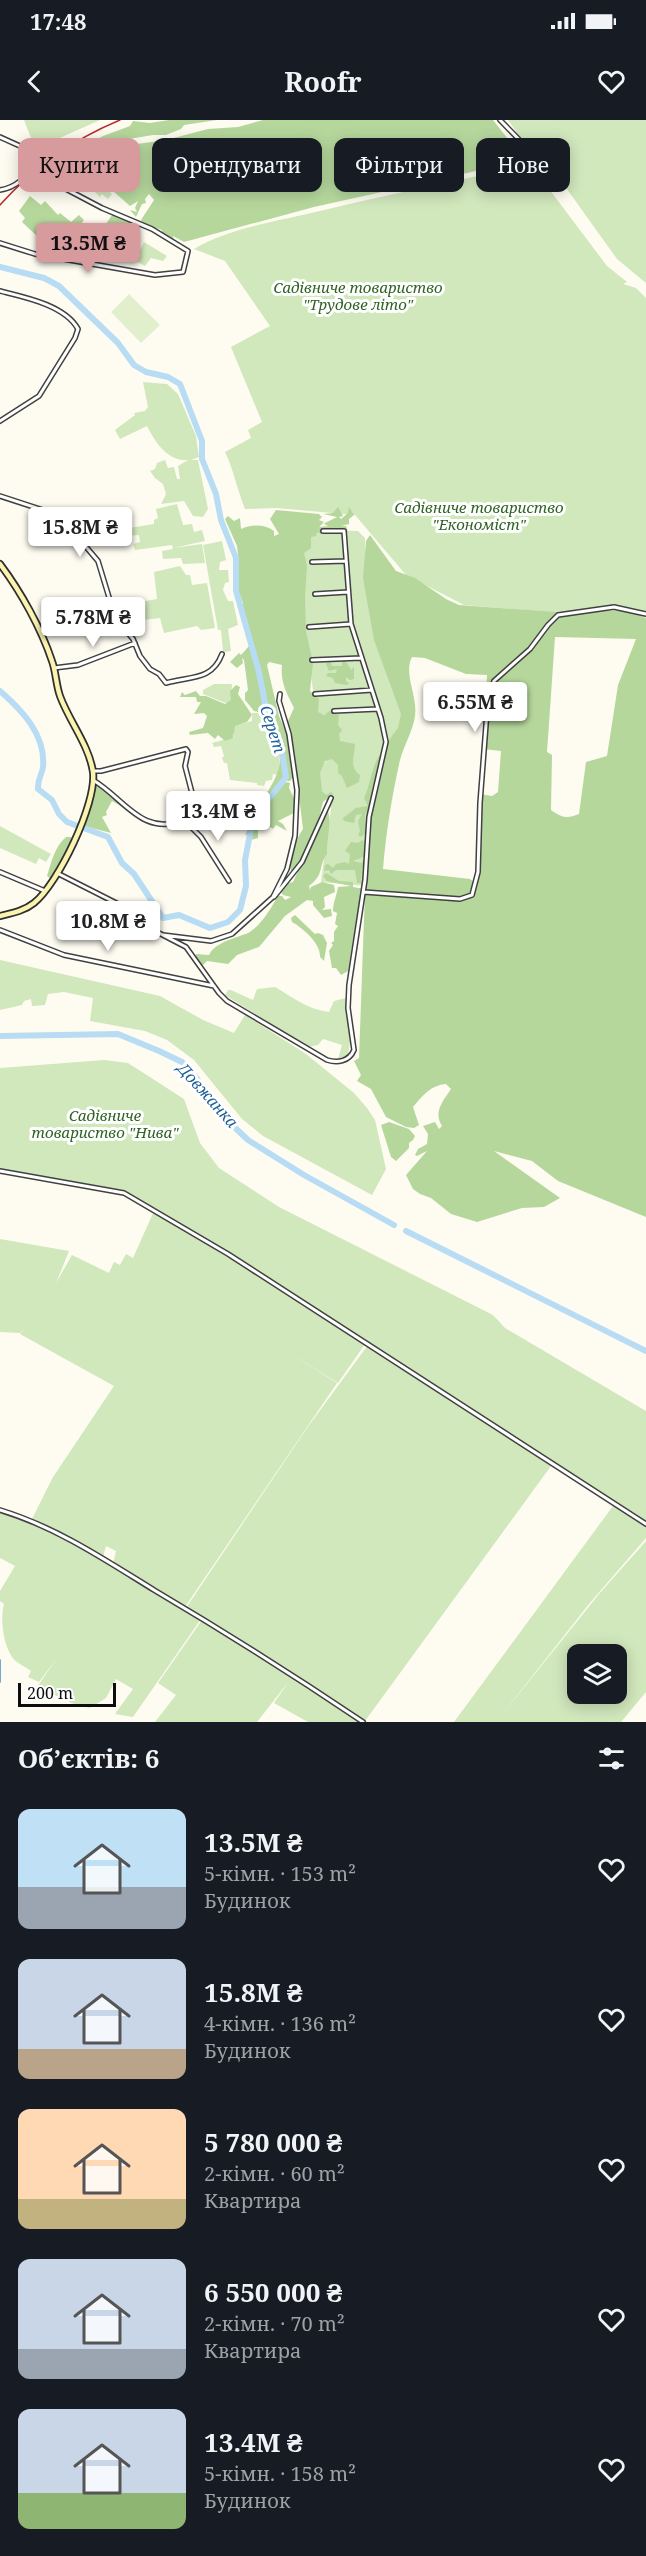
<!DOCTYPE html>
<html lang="uk">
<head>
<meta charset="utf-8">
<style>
  body { margin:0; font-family:"Noto Serif",serif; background:#20242c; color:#f1f3f6; height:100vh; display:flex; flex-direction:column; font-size:22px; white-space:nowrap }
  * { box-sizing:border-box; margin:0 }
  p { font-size:20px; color:#9ea1a6 }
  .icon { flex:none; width:33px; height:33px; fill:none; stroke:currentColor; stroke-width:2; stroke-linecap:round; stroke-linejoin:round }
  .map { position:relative; height:1602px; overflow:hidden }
  .drawer { display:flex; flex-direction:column; background:#171b24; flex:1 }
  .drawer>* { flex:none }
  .banner { position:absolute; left:18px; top:18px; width:610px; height:54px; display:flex; gap:12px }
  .fabs { position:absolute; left:567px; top:1524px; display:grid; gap:12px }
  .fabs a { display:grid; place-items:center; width:60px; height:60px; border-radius:12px; background:#171b24; box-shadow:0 3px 15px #0003; font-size:30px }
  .scale { position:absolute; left:18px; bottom:15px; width:98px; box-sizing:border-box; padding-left:6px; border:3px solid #0e0e0e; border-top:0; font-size:16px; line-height:21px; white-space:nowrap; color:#0e0e0e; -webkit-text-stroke:4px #fff; paint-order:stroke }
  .price { position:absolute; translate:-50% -51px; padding:0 14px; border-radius:6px; background:#fff; color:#222; font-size:20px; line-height:39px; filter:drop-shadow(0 2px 3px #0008) }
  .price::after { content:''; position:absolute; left:50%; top:36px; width:18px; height:14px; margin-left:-9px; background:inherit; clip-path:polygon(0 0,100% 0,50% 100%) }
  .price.active { background:#d79a9d; color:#111 }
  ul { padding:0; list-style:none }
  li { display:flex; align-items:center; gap:18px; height:150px; padding:0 18px }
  li span { display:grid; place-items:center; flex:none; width:168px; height:120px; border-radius:12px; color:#555 }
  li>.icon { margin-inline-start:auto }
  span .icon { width:72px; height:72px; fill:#fffc; stroke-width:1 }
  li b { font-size:26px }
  h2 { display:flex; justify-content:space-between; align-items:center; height:72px; padding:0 18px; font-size:26px }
  .pill { padding:0 21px; border-radius:12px; background:#171b24; box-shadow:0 3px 15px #0003; font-size:21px; line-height:54px }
  .pill.active { background:#d79a9d; color:#111 }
  .status { display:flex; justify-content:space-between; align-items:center; height:42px; padding:0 30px; background:#171b24; direction:ltr }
  .status svg { height:16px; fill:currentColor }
  header { display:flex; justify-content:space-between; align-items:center; height:78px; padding:0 18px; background:#171b24; font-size:27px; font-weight:700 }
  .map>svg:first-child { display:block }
  .green { fill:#d1e7bc; fill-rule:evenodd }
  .forest { fill:#b5d79c; fill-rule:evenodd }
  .pitch { fill:#e2efcd }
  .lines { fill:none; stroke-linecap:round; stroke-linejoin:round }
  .stream { stroke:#438fc6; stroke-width:1.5 }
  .river { stroke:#b8dcf3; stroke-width:6 }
  .street-casing { stroke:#414141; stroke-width:6 }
  .secondary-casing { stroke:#303030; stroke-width:8 }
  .street { stroke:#fff; stroke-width:3 }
  .secondary { stroke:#fbf4af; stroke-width:4.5 }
  .rail { stroke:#b82d31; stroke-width:1.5 }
  .labels { text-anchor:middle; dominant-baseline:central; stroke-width:6; stroke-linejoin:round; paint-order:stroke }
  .park-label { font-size:15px; font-style:italic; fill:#2e6322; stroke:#fff }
  .water-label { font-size:16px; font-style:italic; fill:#1e619a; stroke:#fff }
</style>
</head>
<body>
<div class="status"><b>17:48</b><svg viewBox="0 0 49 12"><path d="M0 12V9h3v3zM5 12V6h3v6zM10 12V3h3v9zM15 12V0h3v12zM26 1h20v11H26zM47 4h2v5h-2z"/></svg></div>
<header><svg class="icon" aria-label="back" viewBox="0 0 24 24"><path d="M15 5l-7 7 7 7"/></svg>Roofr<svg class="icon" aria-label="heart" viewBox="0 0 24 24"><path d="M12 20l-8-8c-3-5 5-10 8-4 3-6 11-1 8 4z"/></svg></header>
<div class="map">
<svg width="646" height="1602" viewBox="0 0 646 1602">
  <rect width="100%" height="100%" fill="#fefcf1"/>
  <!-- green -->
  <path class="green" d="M24 0H100L53 21 54 25 46 27 44 21 33 23Z
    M508 0H646V163L617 139 554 51 518 14Z
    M67 38 108 67 107 69 112 74 108 79 102 74 100 77 90 67 92 64 62 44Z
    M531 45 607 146 627 162 623 164 636 168 646 178V495L628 488 552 492 464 485 406 455 355 395 276 388 245 389C237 369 234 351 225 332L251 318 248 310 262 302 231 227 270 206 225 141 194 129C224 110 272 102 307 94 382 76 456 60 531 45Z
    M129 113 134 116 129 127 138 134 144 122 167 136 163 141 151 138 145 146 119 132Z
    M143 262 167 264 178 274 196 316 199 337 191 340H198L208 389 203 397 193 396 184 381 161 384 166 374 163 364 155 358 150 351 155 349 157 343 165 340 168 348 174 347 177 359H180L178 346 188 340C168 342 155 322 147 306L120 319 115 310 135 295 134 293 145 291 148 287Z
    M177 384 183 405 192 404 194 412 202 410 205 421 173 428 202 424 205 443 183 444 181 438 163 439 162 431 173 429 172 425 135 430 133 424 140 422 139 415 125 416 123 409 154 404V400L158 398 156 389Z
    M322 410 358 411 365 418V462L402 593 401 609 388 621 380 653 366 766 321 762 331 688 324 677 316 655 339 622 335 595 317 594C311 563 295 443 307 419 311 413 316 412 322 410Z
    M222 421 226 440 220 442 219 450H228L229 462 225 463 223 470 228 481H233L238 505 228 509 231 531 223 532 221 510H218L203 425Z
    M180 446 186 455H190L192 465 207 463 215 508 201 510 197 506 164 513 160 498 143 500 138 488 127 489V486L134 485V483L157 479 154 452Z
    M214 564H232L231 581 228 584 203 574V570Z
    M252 593H260C271 616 284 627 278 655L273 654 272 660 266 661 264 666 257 665V663L230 660 227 643H224L222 638 224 636 221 626 214 627 212 623 234 617V606L252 601Z
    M0 706 51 734 46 742 39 738 36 744 0 728Z
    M0 840 160 876 203 900 234 913 245 895 306 934 354 973 367 988 375 1000 386 1049 372 1075 263 1016 242 999 194 940 167 920 145 911 90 901 93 878 64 872 48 874 45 885 32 886 31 879 24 881 22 885 0 890Z
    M275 867C294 878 307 889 329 892L334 881 346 878 350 922 348 935 338 939 342 925 323 919 318 925 308 927 225 875 228 870H231L253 880 257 869Z
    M104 940 128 943 184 979 200 1023 219 1048 279 1087 493 1195 505 1208 646 1291V1402L139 1079 122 1070 0 1049V948Z
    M154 1091 365 1224 338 1263 286 1231 337 1263 185 1487 113 1444 116 1431 106 1426 103 1437 48 1408 201 1499 133 1597 115 1594 133 1569 116 1559 106 1578 90 1588 74 1584 37 1567 57 1538 39 1562 28 1557 31 1551C26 1547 16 1543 12 1537 3 1523 0 1499 4 1484L0 1481V1471L15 1446 0 1438V1392L44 1406 32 1399 53 1357 114 1266 20 1214 24 1208 20 1213 0 1212V1119L69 1131 56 1163 72 1135 109 1153 114 1142 120 1145 126 1134 133 1138Z
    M368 1225 551 1346 365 1601 186 1488 307 1308Z
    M613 1386 646 1407V1418L589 1484 497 1601 599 1474 646 1421V1572L621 1602H454ZM616 1534V1574H578V1534Z
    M202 1500 361 1602H308L274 1583 289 1561 257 1602H155L176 1575 158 1563Z"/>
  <!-- forest -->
  <path class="forest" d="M169 0H217L184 5 181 9 166 15H153L117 21 81 43 75 44 66 36 103 16 130 6 133 1 150 3Z
    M263 0H493L512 24 493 36 497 43 494 47 314 87 184 122 173 116 174 121 161 114 162 110 144 104 141 100 154 80 149 74 145 79 146 83 142 84 136 97 130 90 137 92 135 88 138 81 130 86 97 57 98 55 92 58 84 51 85 46 91 41 137 24 166 20 208 9 238 7Z
    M30 76 41 85 45 81 58 95 60 93 71 102 79 95 84 100 81 104 85 107 87 105 97 113 102 110 112 95H120L137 103 117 136 115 134 122 118 121 112 112 107 108 110 109 115 106 114 99 118 96 116 87 126 75 128 59 114 55 117 48 115 39 118 22 102 25 98 19 91Z
    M338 387 343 396 339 397 341 399 348 393 349 387 354 395 349 399V404L341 406H346L348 412 321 414 317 412 316 416 311 417V428L304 433 307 446 305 477 306 511 313 543 310 571 319 579 318 592 324 595 331 590 339 595 338 605 342 610 339 614 340 621 355 624C355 636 348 646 360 655L359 662 347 668 342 656 338 653V645L332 639 325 641 320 653 322 671 326 675 331 672 333 674 323 682 317 707 328 691C332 703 326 721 327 734 318 746 325 754 309 766L310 770 311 767 322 762 334 765 335 772 324 777 325 787 322 790 331 789 332 796 324 798 313 785V781L307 780 285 796 259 827 237 835 228 844 207 841 203 845H200L196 839V834L209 835C215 822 236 818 248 813 261 806 271 788 278 776H282L285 780 291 777 283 775 281 772 285 764 293 762 313 719 303 739 291 751C288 741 297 717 303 709L295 642 287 603 294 588C287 574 280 562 282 545L269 542 267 545 279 596 289 618 294 656 290 661H287L288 654 285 650C284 672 255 691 249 714L245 715C249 709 250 701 254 694 282 648 291 643 262 593L254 591 245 580V573L248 570 244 540 242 538 243 543 237 548 230 542 239 533 241 535 249 526 252 529 253 539 259 554 258 543 243 495V483L237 467 239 442 237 426 225 399 228 396 234 401 240 398 241 409C251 404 265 404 274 411V416L279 414 270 399 276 390 319 394 322 397 319 400 324 402 319 407 328 406 324 404 325 403 337 397 323 394 333 393Z
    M370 415 396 451 415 458 446 479 459 485 571 493 625 490 646 498V1097L558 1061 532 1041 494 1031 560 1078 544 1087 522 1088 477 1102 451 1094 431 1078 420 1074 413 1069 406 1055 427 1031 417 1036 415 1035 418 1029 427 1024 428 1014 423 1006 435 1002 439 1009 442 1006C433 992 443 981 451 969L446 964C431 965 422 976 413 987L419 1005 414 1008 406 1007 386 997 371 969 357 961 361 955 354 941 359 938 365 772 358 789 348 851 341 855 336 848H332L329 831 333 825 331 823 334 821V812L338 806 335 804 337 793 333 791C333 782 337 775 338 767L351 766 327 761 323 756 326 753 339 761 353 762V767L365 769 369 701 389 620 398 608 401 594 374 520 363 458 366 421ZM555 517 636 519 618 565 607 636 586 642 579 694C567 699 562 698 551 690L552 635 547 632ZM412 537 425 538 466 554 487 555 483 629 501 631 498 672 492 676 480 674 475 763 470 759 383 749C386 712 392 676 400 640 404 625 413 611 415 596 418 576 403 554 412 537Z
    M330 540 332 546H342V541L336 542 345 540 351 550 354 547V559L350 560 346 557V561L349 563 347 565 335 563 333 558 326 556 328 553H336L337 549 329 551 326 544Z
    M236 565 240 567 238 574 252 595 247 602 235 606 233 618 225 621 218 615 215 619 208 613 190 615 189 612 203 608 207 596 204 593 194 594 201 582H197L196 577H180L182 572 185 575 196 571 200 576H206L225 584 231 580 230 571Z
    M382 633 370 689 365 694 366 713 361 717 358 715 360 711 358 701 362 694 356 695 354 703 344 701 343 698 356 688 368 686 364 678C370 667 373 639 382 633Z
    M286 662 290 663 289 668 295 680 294 693 278 701 283 704 287 711 276 705 273 709 269 706 258 709V718L251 720C247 703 274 675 286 662Z
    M96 665 121 683V686L112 681 106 692 107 695 102 697 111 713 84 706Z
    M66 717H71L74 726 55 758 51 759 47 756C51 743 55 726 66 717Z
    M362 720 366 723 365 736 353 741 361 743 365 740V746L362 749 361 763H357L355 750H336L331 754 329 750 324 751 325 745 328 744 333 748 336 744 345 742 349 744 350 734 345 731 351 722 358 723Z
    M295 795 315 814 318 813 323 815 327 823 324 841 320 837C321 824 303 808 292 802L291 798Z
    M389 1002 409 1009 415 1016 413 1020 409 1023V1028L396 1041 391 1037 381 1005Z"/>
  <!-- pitch -->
  <path class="pitch" d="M129 174 160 205 141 223 111 192Z"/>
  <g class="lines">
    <!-- stream -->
    <path class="stream" d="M0 1540V1562"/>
    <!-- river -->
    <path class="river" d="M0 147 44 158 59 166 118 223 134 245 146 252 168 257 180 264 202 321V339L216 374 221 400 236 438V471L259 552 267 594 280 621 286 657 253 699 245 740 246 766 240 790 228 802 210 808 179 795 163 798 134 754 122 743 108 717 67 702 59 694 52 680 38 669C37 660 42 655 43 647 46 615 22 590 0 571
      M0 916 118 914 159 931 182 942 195 956 230 1003 248 1020 304 1055 394 1105
      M406 1111 646 1231"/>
    <!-- street casing -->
    <g class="street-casing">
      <path id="street" d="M500 0 540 41
        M0 17 31 31 35 42C29 56 15 68 0 70
        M0 123 35 134 155 155 183 152 188 131 152 109 102 88 64 68H28
        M0 171C24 177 65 185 78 209L75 218 39 276 0 301
        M0 376 49 392 65 402 98 441 115 497 133 519 140 536 150 549 159 554 166 563C190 556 212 561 222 534
        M312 442 346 441
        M315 474 348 472
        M309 507 351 504
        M312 540 361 538
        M54 548 78 545 135 523
        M315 574 372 570
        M334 591 378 589
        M93 651H101L186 629 188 632 185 646 192 673 184 700
        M93 660C125 679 142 717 184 700
        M184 700 201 717 229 761
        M0 752 45 771
        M57 753 134 792 157 812 186 827 219 873 227 881 327 940C337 943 349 942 354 930L348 888 349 865 365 760 369 697 386 622 381 598 351 504 344 411H323
        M364 772 460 779 472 775 478 752 480 683 488 579 494 561 530 529 548 505 558 495 614 487 646 494
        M274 777 302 742 331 678
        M0 810 64 835 214 866
        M163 815 211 821 232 814 273 777 287 749 295 716 297 670 289 614 279 581 280 574
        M0 1051 124 1073 228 1134 646 1404
        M0 1390C56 1407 104 1439 154 1470 225 1512 295 1556 363 1602"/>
    </g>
    <!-- secondary casing -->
    <g class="secondary-casing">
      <path id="secondary" d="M0 444C21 472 41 508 52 541 56 552 56 565 60 576 69 601 89 625 93 652 97 683 58 764 34 783 24 791 12 793 0 796"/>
    </g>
    <!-- street -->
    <use href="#street" class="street"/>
    <!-- secondary -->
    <use href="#secondary" class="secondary"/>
    <!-- rail -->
    <path class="rail" d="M0 85C33 48 74 19 120 0"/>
  </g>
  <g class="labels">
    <!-- park labels -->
    <g class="park-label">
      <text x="358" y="167">Садівниче товариство<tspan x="358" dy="17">"Трудове літо"</tspan></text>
      <text x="479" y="387">Садівниче товариство<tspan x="479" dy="17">"Економіст"</tspan></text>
      <text x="105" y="995">Садівниче<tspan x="105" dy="17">товариство "Нива"</tspan></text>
    </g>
    <!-- water labels -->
    <g class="water-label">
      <text transform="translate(273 609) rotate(72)">Серет</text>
      <text transform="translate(208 975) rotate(48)">Довжанка</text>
    </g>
  </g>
</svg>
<div class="fabs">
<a><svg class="icon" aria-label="layers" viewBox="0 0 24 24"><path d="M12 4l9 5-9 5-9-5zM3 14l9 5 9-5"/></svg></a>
</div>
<div class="scale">200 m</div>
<b class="price active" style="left:88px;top:154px">13.5M ₴</b>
<b class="price" style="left:80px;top:438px">15.8M ₴</b>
<b class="price" style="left:93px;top:528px">5.78M ₴</b>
<b class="price" style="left:475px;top:613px">6.55M ₴</b>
<b class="price" style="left:218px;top:722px">13.4M ₴</b>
<b class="price" style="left:108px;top:832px">10.8M ₴</b>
<div class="banner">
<a class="pill active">Купити</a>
<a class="pill">Орендувати</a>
<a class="pill">Фільтри</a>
<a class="pill">Нове</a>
</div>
</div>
<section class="drawer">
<h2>Об’єктів: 6<svg class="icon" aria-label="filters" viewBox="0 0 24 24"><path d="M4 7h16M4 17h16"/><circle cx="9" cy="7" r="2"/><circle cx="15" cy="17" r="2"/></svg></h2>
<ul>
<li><span style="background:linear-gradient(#bfe0f5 65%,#9aa5b1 0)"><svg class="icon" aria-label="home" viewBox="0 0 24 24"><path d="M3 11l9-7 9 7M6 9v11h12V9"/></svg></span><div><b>13.5M ₴</b><p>5-кімн. · 153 m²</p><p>Будинок</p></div><svg class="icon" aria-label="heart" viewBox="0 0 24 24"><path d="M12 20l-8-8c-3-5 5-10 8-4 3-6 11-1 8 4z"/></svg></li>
<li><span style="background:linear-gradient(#c9d6e8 75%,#b9a48a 0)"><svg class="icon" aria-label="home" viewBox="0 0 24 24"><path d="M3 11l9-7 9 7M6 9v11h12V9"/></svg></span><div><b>15.8M ₴</b><p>4-кімн. · 136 m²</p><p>Будинок</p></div><svg class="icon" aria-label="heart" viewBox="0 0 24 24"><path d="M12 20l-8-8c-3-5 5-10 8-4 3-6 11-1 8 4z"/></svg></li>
<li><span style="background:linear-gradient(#ffd9b3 75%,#c2b280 0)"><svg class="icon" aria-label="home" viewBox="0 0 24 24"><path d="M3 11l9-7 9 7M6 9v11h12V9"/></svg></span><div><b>5 780 000 ₴</b><p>2-кімн. · 60 m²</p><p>Квартира</p></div><svg class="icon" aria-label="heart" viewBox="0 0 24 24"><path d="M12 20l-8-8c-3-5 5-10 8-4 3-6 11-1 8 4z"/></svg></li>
<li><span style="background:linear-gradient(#c9d6e8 75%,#9aa5b1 0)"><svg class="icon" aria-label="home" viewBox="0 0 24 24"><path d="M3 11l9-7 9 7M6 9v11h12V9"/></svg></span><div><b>6 550 000 ₴</b><p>2-кімн. · 70 m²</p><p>Квартира</p></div><svg class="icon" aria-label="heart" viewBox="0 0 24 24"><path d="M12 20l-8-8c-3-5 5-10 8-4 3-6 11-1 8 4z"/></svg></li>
<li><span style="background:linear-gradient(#c9d6e8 70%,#8fb573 0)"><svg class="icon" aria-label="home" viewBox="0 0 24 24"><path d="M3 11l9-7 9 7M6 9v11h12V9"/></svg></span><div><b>13.4M ₴</b><p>5-кімн. · 158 m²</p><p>Будинок</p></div><svg class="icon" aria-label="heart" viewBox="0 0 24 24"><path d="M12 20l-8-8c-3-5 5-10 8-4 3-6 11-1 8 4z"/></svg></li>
</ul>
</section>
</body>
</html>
